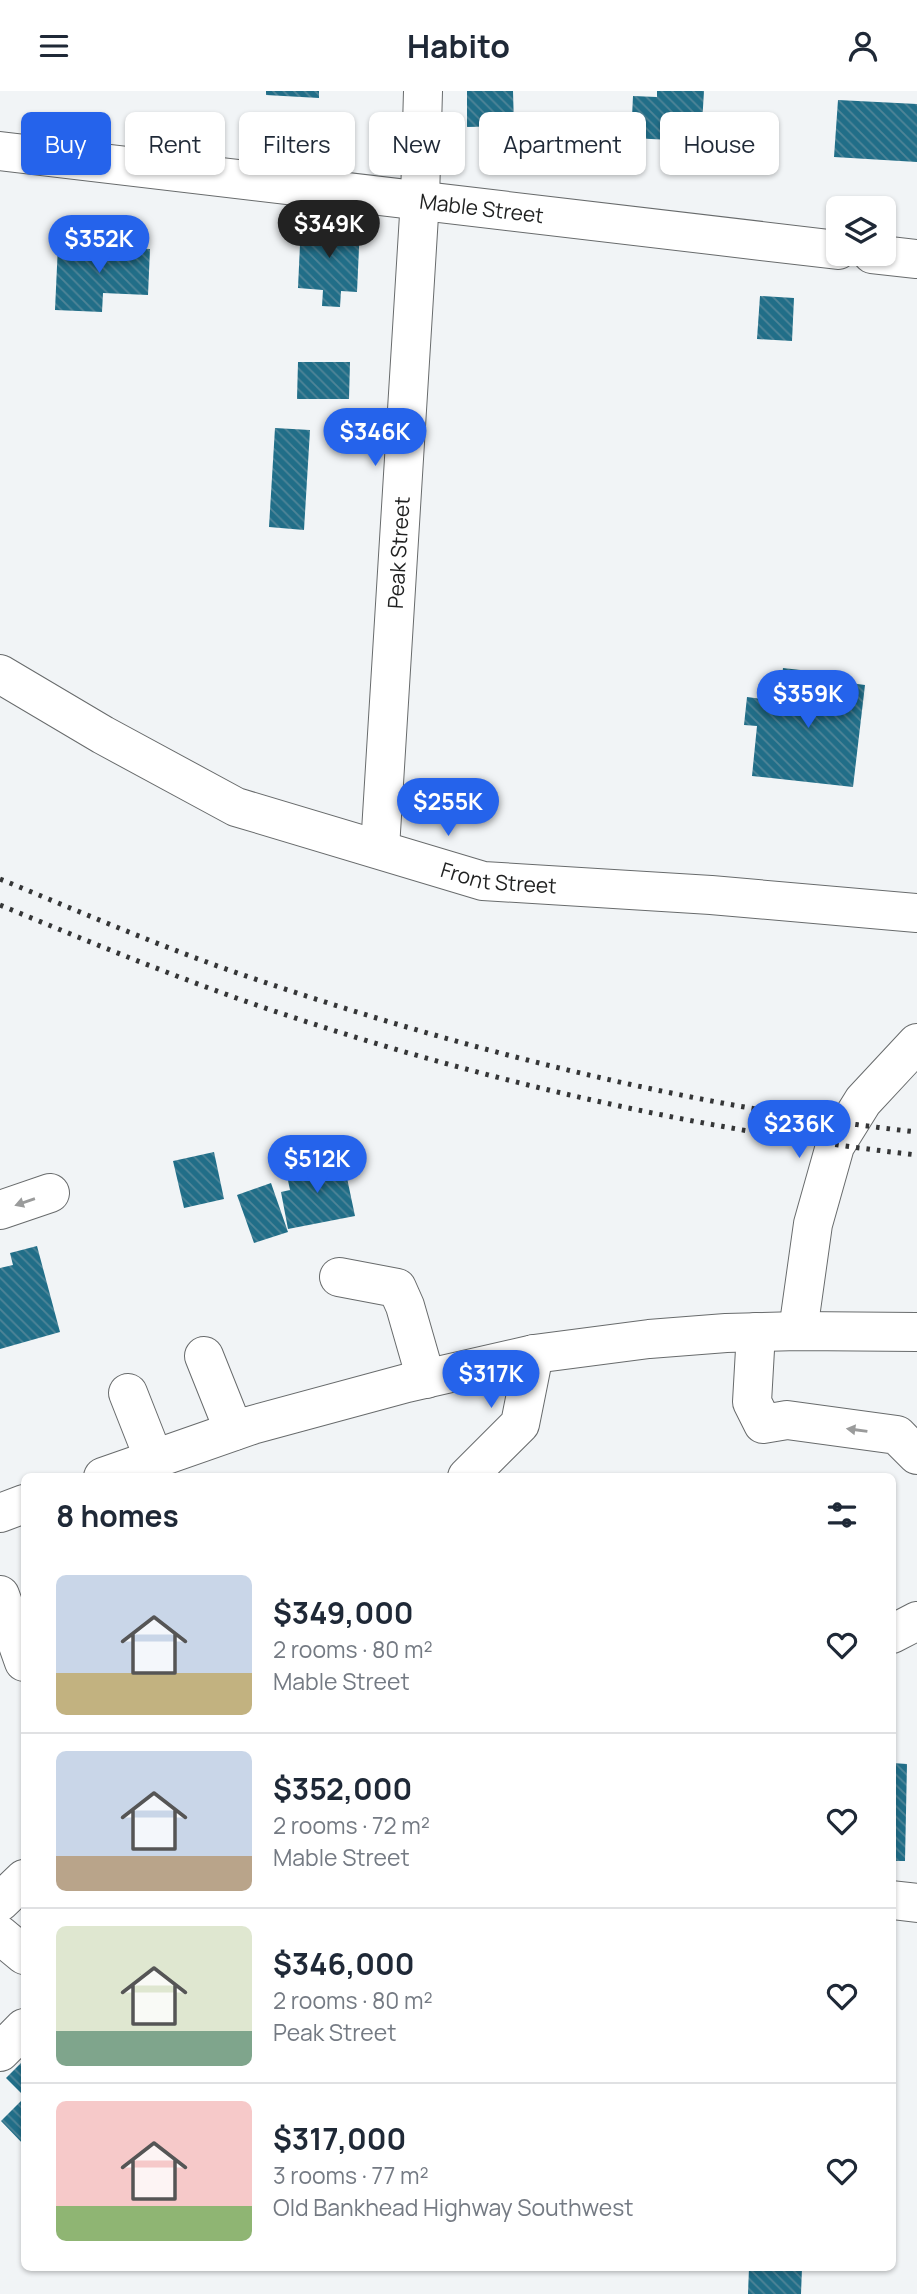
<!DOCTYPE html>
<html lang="en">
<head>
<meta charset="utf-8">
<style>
  body { margin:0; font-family:Manrope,sans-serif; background:#f2f2f3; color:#1f2937; height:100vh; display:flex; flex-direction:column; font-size:26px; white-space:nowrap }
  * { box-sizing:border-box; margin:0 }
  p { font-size:23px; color:#747a83 }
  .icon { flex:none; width:38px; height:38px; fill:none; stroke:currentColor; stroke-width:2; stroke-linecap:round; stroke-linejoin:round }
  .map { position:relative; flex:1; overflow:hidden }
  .drawer { position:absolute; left:21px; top:1382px; width:875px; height:798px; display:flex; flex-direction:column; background:#fff; border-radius:10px; box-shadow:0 2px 5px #0004 }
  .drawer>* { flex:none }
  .hud { position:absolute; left:21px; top:21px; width:875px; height:63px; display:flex; gap:14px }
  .fabs { position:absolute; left:826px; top:105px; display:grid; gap:14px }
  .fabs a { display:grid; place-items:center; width:70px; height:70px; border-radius:10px; background:#fff; box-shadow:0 2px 5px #0004; font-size:35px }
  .price { position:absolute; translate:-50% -60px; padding:0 16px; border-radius:24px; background:#2563eb; color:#fff; font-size:23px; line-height:46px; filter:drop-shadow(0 2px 4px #0008) }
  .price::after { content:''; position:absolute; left:50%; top:42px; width:21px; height:16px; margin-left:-10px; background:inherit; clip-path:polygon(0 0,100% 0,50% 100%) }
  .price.active { background:#222; color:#fff }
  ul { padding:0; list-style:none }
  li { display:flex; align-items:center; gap:21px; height:175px; padding:0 35px }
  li+li { border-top:2px solid #e0e1e3 }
  li span { display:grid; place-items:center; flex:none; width:196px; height:140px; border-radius:10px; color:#555 }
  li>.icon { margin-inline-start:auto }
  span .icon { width:84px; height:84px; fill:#fffc; stroke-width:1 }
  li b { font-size:30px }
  h2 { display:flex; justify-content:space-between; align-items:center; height:84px; padding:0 35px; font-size:30px }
  .chip { padding:0 24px; border-radius:10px; background:#fff; box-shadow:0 2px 5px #0004; font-size:24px; line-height:63px }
  .chip.active { background:#2563eb; color:#fff }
  header { display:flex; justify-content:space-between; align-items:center; height:91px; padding:0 35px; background:#fff; font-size:32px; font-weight:700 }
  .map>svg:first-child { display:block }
  .building { fill:url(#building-back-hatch) }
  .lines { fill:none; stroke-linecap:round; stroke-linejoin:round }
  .minor-casing { stroke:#686b6c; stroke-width:40 }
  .major-casing { stroke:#686b6c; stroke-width:40 }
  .minor { stroke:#fff; stroke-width:38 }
  .major { stroke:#fff; stroke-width:38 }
  .rail { stroke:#353637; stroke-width:5; stroke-dasharray:3.5 7; stroke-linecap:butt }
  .oneway { fill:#9a9b9b }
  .labels { text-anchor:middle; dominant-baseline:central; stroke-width:7; stroke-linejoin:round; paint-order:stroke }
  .street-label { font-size:21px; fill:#1f2020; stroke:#fff }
</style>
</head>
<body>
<header><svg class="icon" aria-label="menu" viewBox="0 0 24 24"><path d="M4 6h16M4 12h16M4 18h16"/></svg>Habito<svg class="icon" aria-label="person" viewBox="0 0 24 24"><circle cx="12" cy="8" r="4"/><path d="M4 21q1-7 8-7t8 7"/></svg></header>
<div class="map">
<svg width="917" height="2203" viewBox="0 0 917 2203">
  <defs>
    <pattern id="building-back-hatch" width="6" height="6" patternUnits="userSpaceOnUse" patternTransform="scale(1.75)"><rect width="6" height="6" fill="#216e88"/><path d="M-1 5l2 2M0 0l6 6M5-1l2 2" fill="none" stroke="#508598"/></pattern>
  </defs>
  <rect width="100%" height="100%" fill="#f1f4f6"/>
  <!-- building -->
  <path class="building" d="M266 0H319V7L266 4Z
    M467 0H513L514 35 467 36Z
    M657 0H704L702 33 717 34 715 62 671 60V49L631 47 633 5 657 6Z
    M838 9 917 13V71L834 66Z
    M301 132 360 135 357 201 341 200 340 216 322 215 323 199 298 197Z
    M58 154 150 158 148 204 103 202 102 221 55 219Z
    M760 205 794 207 792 250 757 248Z
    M298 271H350L349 308H297Z
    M275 337 310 339 304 439 269 436Z
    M783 577 827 582V589L865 594 853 696 752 685 757 635 744 634 747 606 779 610Z
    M214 1061 224 1108 184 1117 173 1070Z
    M343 1068 355 1125 288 1138 281 1101 290 1099 286 1080Z
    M271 1092 288 1141 254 1152 237 1104Z
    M37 1155 60 1241 0 1258V1177L13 1174 10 1162Z
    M892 1672 907 1673 905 1770H892Z
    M24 1969V2005L6 1987Z
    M24 2007V2054L1 2030Z
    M749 2177H802L801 2203H748Z"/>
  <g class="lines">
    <!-- minor casing -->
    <g class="minor-casing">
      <g id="minor">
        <path id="s1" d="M0 60 838 159"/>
        <path d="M872 163 917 168"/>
        <path id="s2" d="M0 583 103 644 236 716 483 790 711 804 917 822"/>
        <path id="s3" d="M380 757 420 108 423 0"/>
        <path d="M0 1119 50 1102"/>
        <path d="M339 1186 397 1197 405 1215 426 1288"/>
        <path d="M798 1240 813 1133 835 1055 863 1010 917 952"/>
        <path d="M756 1241 752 1311 763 1333 787 1329 897 1344 917 1364"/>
        <path d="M204 1265 234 1340"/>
        <path d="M128 1302 154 1368"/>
        <path d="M467 1386 520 1333 534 1263"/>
        <path d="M0 1504 24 1571"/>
        <path d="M892 1543 917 1530"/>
        <path d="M892 1809 917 1812"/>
        <path d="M0 1811 24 1788"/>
        <path d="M0 1844 24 1864"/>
        <path d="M0 1961 24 1937"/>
      </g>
    </g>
    <!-- major casing -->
    <g class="major-casing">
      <path id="major" d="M103 1386 252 1334 407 1292 534 1263 649 1248 726 1242 798 1240 917 1241
        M0 1422 24 1413"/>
    </g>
    <!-- minor -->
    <use href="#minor" class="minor"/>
    <!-- major -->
    <use href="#major" class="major"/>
    <!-- rail -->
    <path class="rail" d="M0 788C83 822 166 858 252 887 467 960 691 1016 917 1041
      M0 814C80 847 160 880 242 909 460 985 688 1038 917 1064"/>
  </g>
  <!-- one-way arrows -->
  <defs><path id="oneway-solid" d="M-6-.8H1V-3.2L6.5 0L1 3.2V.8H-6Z" transform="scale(1.75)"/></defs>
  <g class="oneway">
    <use href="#oneway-solid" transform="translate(25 1111) rotate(161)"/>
    <use href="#oneway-solid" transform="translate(857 1339) rotate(-172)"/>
  </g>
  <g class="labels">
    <!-- street labels -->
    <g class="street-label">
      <text stroke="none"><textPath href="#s1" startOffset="485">Mable Street</textPath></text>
      <text stroke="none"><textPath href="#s3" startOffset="296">Peak Street</textPath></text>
      <text stroke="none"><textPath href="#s2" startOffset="544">Front Street</textPath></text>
    </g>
  </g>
</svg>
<div class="fabs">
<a><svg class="icon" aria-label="layers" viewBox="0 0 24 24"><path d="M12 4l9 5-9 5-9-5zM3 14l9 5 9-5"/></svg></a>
</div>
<b class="price active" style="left:329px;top:169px">$349K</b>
<b class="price" style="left:99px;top:184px">$352K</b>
<b class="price" style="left:375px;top:377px">$346K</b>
<b class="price" style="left:808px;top:639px">$359K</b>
<b class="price" style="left:448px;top:747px">$255K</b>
<b class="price" style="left:799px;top:1069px">$236K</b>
<b class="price" style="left:317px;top:1104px">$512K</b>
<b class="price" style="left:491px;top:1319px">$317K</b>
<div class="hud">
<a class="chip active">Buy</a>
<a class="chip">Rent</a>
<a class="chip">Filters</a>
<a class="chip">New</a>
<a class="chip">Apartment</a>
<a class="chip">House</a>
</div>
<section class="drawer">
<h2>8 homes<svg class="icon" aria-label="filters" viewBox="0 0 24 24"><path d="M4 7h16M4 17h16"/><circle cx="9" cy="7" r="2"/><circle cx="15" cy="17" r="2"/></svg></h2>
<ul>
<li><span style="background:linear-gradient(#c9d6e8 70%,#c2b280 0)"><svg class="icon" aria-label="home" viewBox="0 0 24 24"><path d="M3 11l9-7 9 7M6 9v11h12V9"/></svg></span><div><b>$349,000</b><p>2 rooms · 80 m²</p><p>Mable Street</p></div><svg class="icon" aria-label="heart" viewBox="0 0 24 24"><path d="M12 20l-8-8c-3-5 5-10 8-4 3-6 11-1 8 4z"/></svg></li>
<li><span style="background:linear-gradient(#c9d6e8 75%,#b9a48a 0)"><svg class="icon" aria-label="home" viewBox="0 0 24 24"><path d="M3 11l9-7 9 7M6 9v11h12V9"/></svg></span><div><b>$352,000</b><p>2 rooms · 72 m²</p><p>Mable Street</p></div><svg class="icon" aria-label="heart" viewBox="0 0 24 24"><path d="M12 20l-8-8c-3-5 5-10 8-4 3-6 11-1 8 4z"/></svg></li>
<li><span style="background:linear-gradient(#dfe7d0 75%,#7fa58c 0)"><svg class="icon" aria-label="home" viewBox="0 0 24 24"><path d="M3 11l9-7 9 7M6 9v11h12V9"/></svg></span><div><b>$346,000</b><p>2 rooms · 80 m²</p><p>Peak Street</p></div><svg class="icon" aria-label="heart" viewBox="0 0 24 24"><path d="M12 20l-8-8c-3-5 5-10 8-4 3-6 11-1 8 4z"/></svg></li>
<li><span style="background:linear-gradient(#f6c9c9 75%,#8fb573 0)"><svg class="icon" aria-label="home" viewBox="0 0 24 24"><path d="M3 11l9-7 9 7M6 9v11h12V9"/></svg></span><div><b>$317,000</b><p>3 rooms · 77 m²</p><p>Old Bankhead Highway Southwest</p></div><svg class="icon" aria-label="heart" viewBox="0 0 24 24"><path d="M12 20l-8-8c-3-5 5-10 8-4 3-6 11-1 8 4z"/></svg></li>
</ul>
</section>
</div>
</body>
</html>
